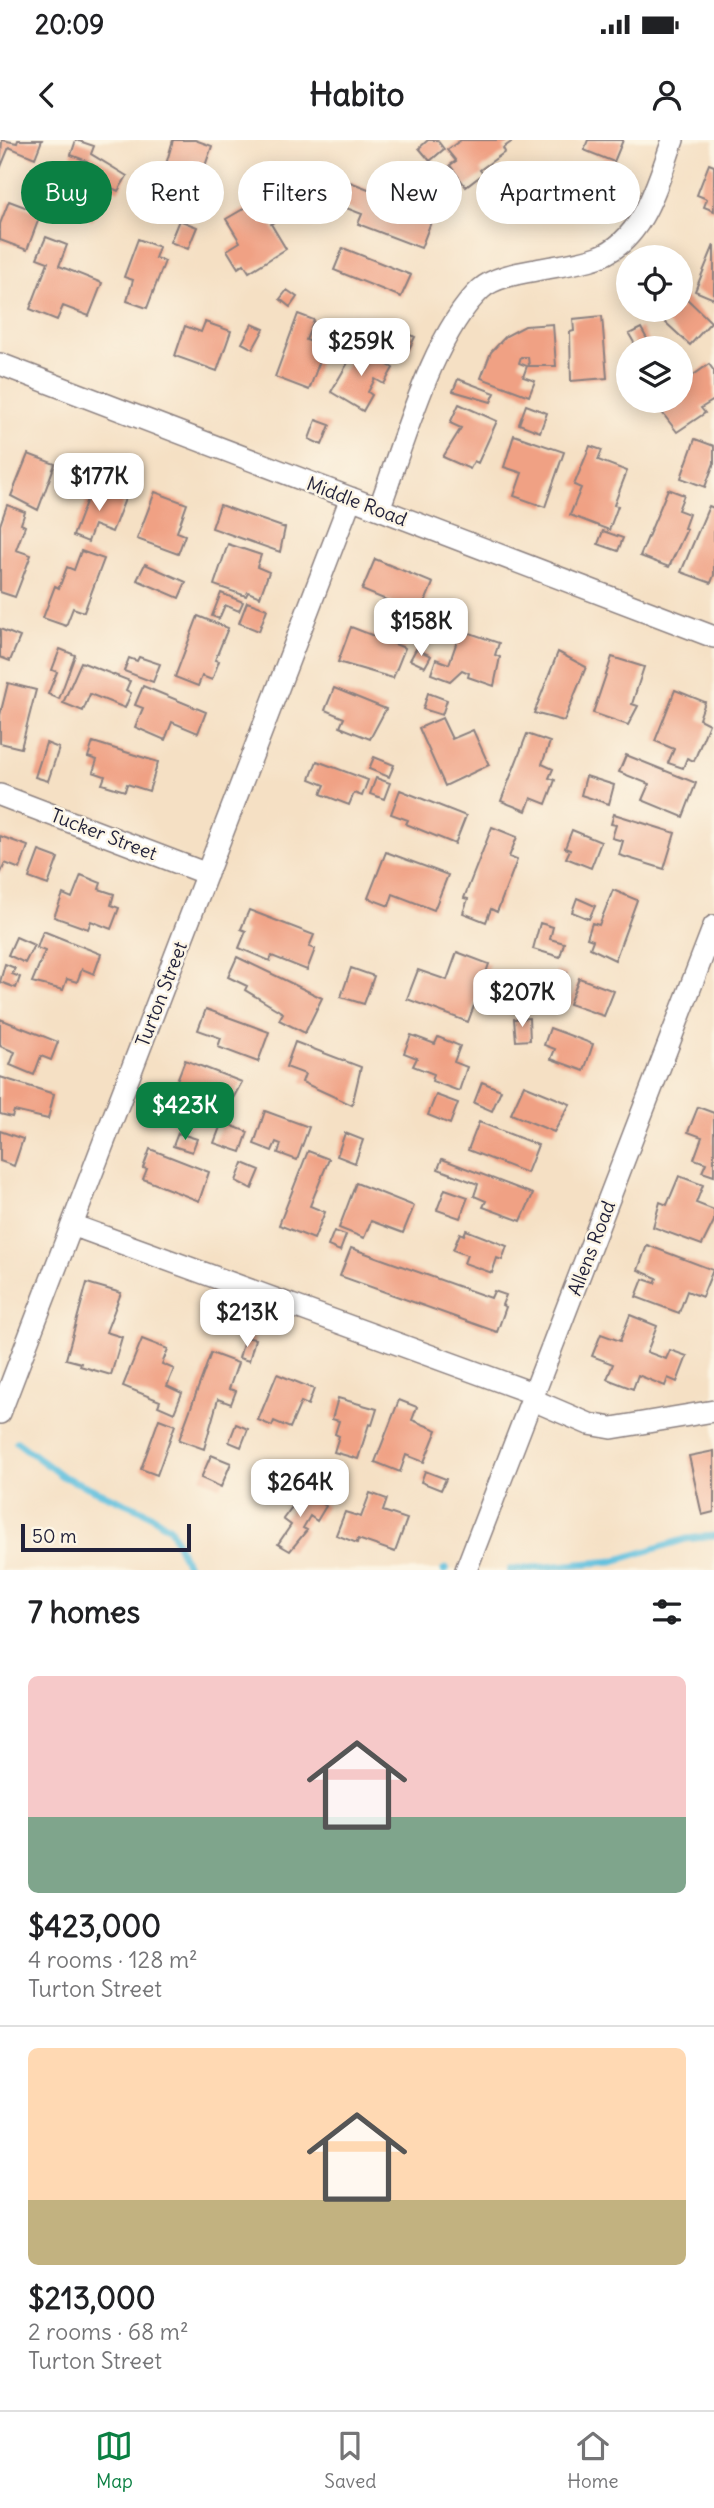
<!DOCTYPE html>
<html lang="en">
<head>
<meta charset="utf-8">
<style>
  body { margin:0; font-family:Delius,sans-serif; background:#f6f6f6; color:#202124; height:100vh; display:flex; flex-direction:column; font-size:26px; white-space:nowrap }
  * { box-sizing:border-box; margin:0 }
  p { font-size:23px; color:#757577 }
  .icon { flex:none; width:38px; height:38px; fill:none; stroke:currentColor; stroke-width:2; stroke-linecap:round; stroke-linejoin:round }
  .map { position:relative; height:1430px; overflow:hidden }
  .panel { display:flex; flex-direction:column; background:#fff; flex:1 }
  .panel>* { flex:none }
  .hud { position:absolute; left:21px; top:21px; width:672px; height:63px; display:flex; gap:14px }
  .controls { position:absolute; left:616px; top:105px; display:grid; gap:14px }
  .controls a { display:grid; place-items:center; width:77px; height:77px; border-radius:50%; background:#fff; box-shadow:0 4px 18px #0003; font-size:35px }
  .scale { position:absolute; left:21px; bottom:18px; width:170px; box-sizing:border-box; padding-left:7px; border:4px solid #22223b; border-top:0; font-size:19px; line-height:24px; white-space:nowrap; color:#22223b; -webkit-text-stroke:5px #fcf5e5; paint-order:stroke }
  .price { position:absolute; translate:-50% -60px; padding:0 16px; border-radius:14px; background:#fff; color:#222; font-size:23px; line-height:46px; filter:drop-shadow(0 2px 4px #0008) }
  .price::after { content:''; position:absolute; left:50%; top:42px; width:21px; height:16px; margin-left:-10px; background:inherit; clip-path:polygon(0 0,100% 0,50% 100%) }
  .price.active { background:#0b8043; color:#fff }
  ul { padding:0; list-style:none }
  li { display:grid; align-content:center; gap:14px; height:371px; padding:0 28px }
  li+li { border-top:2px solid #e0e0e0 }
  li span { display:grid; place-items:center; height:217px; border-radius:10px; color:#555 }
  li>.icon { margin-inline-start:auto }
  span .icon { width:126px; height:126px; fill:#fffc; stroke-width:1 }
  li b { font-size:30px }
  h2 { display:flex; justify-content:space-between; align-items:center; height:84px; padding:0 28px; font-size:30px }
  .pill { padding:0 24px; border-radius:32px; background:#fff; box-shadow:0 4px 18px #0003; font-size:24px; line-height:63px }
  .pill.active { background:#0b8043; color:#fff }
  .status { display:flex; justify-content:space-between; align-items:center; height:49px; padding:0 35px; background:#fff; direction:ltr }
  .status svg { height:19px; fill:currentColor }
  header { display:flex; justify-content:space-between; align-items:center; height:91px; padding:0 28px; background:#fff; font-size:32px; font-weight:700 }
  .tab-bar { display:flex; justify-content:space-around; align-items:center; height:98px; border-top:2px solid #e0e0e0; background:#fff; font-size:19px; color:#757577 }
  .tab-bar a { display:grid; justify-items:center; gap:4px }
  .tab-bar .active { color:#0b8043 }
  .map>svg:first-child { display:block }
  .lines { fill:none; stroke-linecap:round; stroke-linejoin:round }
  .stream { stroke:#60c0de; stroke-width:7 }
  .building { fill:#f0a184 }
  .minor-casing { stroke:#8c8180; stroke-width:24 }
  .minor { stroke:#fff; stroke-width:21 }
  .labels { text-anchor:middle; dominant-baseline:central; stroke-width:5; stroke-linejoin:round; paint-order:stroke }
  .street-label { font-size:19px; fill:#22223b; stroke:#fcf5e5 }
</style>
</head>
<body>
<div class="status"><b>20:09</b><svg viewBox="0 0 49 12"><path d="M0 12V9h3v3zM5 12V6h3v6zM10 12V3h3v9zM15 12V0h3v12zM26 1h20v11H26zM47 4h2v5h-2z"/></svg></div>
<header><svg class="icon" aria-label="back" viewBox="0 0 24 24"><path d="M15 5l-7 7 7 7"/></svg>Habito<svg class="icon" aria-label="person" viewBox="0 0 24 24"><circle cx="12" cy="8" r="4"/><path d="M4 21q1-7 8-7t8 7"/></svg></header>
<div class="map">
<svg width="714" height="1430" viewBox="0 0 714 1430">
  <rect width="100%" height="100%" fill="#fcf5e5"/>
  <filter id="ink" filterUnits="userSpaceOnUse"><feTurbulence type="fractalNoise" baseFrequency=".0143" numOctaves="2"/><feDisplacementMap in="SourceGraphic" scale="14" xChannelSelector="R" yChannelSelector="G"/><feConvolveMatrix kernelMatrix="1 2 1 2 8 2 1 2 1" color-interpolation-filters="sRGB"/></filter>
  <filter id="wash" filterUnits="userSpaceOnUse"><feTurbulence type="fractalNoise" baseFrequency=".00686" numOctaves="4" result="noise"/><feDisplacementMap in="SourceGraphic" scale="28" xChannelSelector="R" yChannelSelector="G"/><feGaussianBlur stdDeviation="1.57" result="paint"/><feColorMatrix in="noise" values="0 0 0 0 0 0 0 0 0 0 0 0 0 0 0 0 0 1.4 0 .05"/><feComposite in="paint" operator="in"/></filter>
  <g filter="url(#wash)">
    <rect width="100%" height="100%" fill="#f5e0c4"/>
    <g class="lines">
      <!-- stream -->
      <path class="stream" d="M17 1302 62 1336 146 1372 170 1388 189 1430
        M444 1430 446 1429
        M510 1430 614 1421 686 1399 714 1396"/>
    </g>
    <g id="blocks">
      <!-- building -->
      <path class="building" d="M2 0 17 3 18 0H42L35 18 9 7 0 29Z
        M76 0 94 6 91 14 127 36 118 51 112 48 92 81 62 63 87 21 71 15Z
        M173 0H195L212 6 195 54 161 42Z
        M428 0H437L444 9 430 21 419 8Z
        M461 0H514L503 8 505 12 480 30 483 34 466 47 450 25 456 21 447 10Z
        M588 0H623L614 22 584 10Z
        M709 24 714 26V71L704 67 707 59 697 55Z
        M291 41 303 61 271 84 286 109 249 132 244 124 238 128 227 110 240 102 226 79Z
        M350 42 434 74 421 108 358 84 362 74 341 66Z
        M154 44 172 51 163 70 146 62Z
        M9 61 41 73 27 110 0 100V84Z
        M179 80 197 87 188 109 170 102Z
        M46 97 67 105 59 126 102 143 89 176 63 166 57 180 30 169 48 122 37 118Z
        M138 99 159 107 155 118 165 121 147 168 127 161 133 140 124 137Z
        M714 105V159L695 151Z
        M343 108 411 135 401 157 334 130Z
        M287 150 297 157 290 167 280 159Z
        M681 153 711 182 690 205 652 170H681Z
        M298 174 314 180 306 200 325 207 309 250 275 237Z
        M602 176 607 238 571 241 570 192 574 191 573 179Z
        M205 182 231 191 217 231 175 216 185 186 201 192Z
        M252 184 264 189 253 209 242 203Z
        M553 184 556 226H529L528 217H521L519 223 527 226 523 237 535 241 529 256 481 238 491 212 506 196 525 186Z
        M395 188 415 197 406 215 387 207Z
        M641 188 652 208H637L629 194Z
        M357 207 393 228 384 244 375 239 368 252 372 255 363 271 331 252Z
        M709 224 714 231V260L701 268 705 273 677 292 654 262 681 261V244Z
        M458 239 495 253 491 262 453 251Z
        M459 264 497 281 478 323 474 321 470 329 443 317 461 288 450 283Z
        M526 265 547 273 540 292 519 284Z
        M316 280 330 285 322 305 309 299Z
        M514 295 564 312 545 367 514 356 522 333 504 327Z
        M695 299 714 306V323L705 347 681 338Z
        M590 306 602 310 598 320 627 331 614 365 618 366 609 390 570 375 581 348 574 345Z
        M28 314 55 324 38 370 11 356Z
        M92 346 125 359 112 392 94 385 88 402 73 396Z
        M668 349 684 355 678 370 689 374 684 388 687 389 669 427 640 416Z
        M155 352 187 364 177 392 185 395 178 414 137 399Z
        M7 365 25 372 21 384 25 386 16 410 31 415 15 457 0 452V385Z
        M220 365 285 388 280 412 212 388Z
        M709 366 714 368V435L711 443 681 432Z
        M603 391 623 398 618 411 598 404Z
        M228 404 261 415 257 427 269 432 260 457 248 452 246 456 214 445Z
        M81 411 104 419 84 472 73 468 66 486 43 478 55 446 59 448 67 427 74 430Z
        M375 419 433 443 420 474 362 450Z
        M145 424 186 442 179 458 137 440Z
        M221 453 243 462 239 471 225 465 219 479 212 476Z
        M247 462 267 469 259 491 239 483Z
        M198 476 228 488 215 520 219 521 212 540 202 536 198 546 175 537Z
        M351 487 405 508 393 538 338 522Z
        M0 489 20 497 10 521 0 517Z
        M461 490 499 503 495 515 500 517 494 546 468 537 469 533 462 530 450 541 431 534 436 519 449 524Z
        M60 509 75 515 59 559 48 554 57 532 52 530Z
        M416 509 431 516 425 527 410 520Z
        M558 512 586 527 564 581 534 573Z
        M139 517 160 524 153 542 124 531 129 518 137 521Z
        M612 517 644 527 632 564 638 566 628 585 593 573Z
        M81 522 130 541 126 550 131 553 125 568 90 554 83 571 63 563Z
        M8 543 36 550 21 608 0 603V575Z
        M143 546 206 572 198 593 172 582 165 600 135 587 143 568 135 565Z
        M334 548 386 569 370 599 340 587 344 578 325 570Z
        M675 550 705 562 699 579 709 584 694 621 687 618 683 628 668 623 674 609 655 601Z
        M428 553 447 560 442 575 423 569Z
        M442 578 452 599 473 590 489 625 445 646 419 588Z
        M527 594 550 602 542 624 553 629 549 638 555 640 546 664 531 658 526 671 501 661Z
        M93 602 158 622 149 651 127 644 125 651 102 644 105 636 93 632 97 620 88 617Z
        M46 603 59 608 48 641 35 637Z
        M626 615 696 643 683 677 642 660 649 644 619 632Z
        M374 617 394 625 389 637 369 629Z
        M317 621 368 640 362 656 354 653 349 665 321 654 325 645 310 639Z
        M586 636 614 645 609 664 581 655Z
        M376 638 390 643 384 659 370 654Z
        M400 650 466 676 455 704 406 684 408 680 391 674Z
        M614 674 675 693 664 729 619 715 623 701 612 698 616 685 611 684Z
        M492 687 517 697 509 717 517 720 497 772 491 769 486 782 463 773 468 759 464 758Z
        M572 690 601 702 591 728 566 718 570 710 565 708Z
        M0 696 28 706 20 729 5 723 0 735Z
        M39 711 58 718 48 745 29 738Z
        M386 712 448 735 434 770 393 754 389 766 368 758Z
        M81 735 101 743 99 749 114 754 111 765 119 768 111 789 91 781 88 789 54 777 63 754 72 758Z
        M613 750 637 760 615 820 590 808 593 800 587 798 592 783 599 785Z
        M577 758 595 766 589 779 572 772Z
        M249 770 314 795 309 807 315 809 307 830 272 816 270 821 239 808 246 791 241 789Z
        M540 783 553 787 550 799 564 803 560 817 533 809Z
        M43 791 101 814 94 834 82 829 77 842 67 839 63 850 32 842 45 811 37 808Z
        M16 797 34 805 25 823 8 815Z
        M457 812 489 824 468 882 407 859 418 830 447 840Z
        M237 817 322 858 305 893 279 880 283 873 245 850 247 846 228 837Z
        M5 824 15 828 12 834 20 837 16 848 0 842Z
        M351 828 374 836 364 864 341 857Z
        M556 831 567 833 562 853 551 850Z
        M579 838 614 851 604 876 569 864Z
        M206 869 269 892 258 922 218 907 221 898 198 890Z
        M529 878 530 900 516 901 514 879Z
        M0 879 58 902 51 920 41 916 34 935 10 925 15 912 0 906Z
        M550 888 593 904 584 931 551 919 555 909 544 905Z
        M411 895 435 904 438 897 460 906 454 922 467 927 459 951 432 941 434 934 413 926 417 918 404 913Z
        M295 902 361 927 352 965 302 942 305 934 286 927Z
        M185 920 242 942 227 969 190 955 185 967 169 961Z
        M0 937 54 954 48 979 14 971 12 977 0 974Z
        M482 942 501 950 492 971 474 963Z
        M524 945 570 964 554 992 511 974Z
        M436 955 458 963 450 984 428 975Z
        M698 967 714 973V1036L702 1032 706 1023 694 1019 702 997 688 992Z
        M265 971 309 987 297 1020 278 1013 281 1004 276 1002 272 1011 254 1004Z
        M222 982 248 992 241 1012 214 1003Z
        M479 982 538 1005 527 1033 468 1010Z
        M0 991 23 999 14 1026 0 1021Z
        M178 993 197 999 192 1012 173 1006Z
        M345 993 363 1000 355 1023 337 1016Z
        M150 1009 209 1032 199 1061 143 1039 147 1029 143 1028Z
        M308 1011 329 1019 310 1066 325 1072 314 1099 279 1085Z
        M442 1019 533 1054 521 1081 483 1067 486 1061 474 1056 478 1044 438 1029Z
        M243 1023 260 1030 252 1049 236 1041Z
        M679 1036 703 1045 696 1063 714 1070V1081L702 1105 653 1087 660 1062 667 1065Z
        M356 1043 414 1066 403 1093 371 1081 364 1098 339 1088Z
        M445 1049 468 1057 460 1078 437 1070Z
        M466 1090 507 1106 502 1120 497 1118 492 1133 464 1123 467 1115 453 1110 460 1093 464 1095Z
        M334 1091 346 1095 340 1111 328 1106Z
        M647 1105 713 1130 702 1157 687 1151 679 1173 636 1157 643 1139 655 1143 657 1138 638 1130Z
        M351 1108 491 1158 494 1151 506 1155 502 1165 506 1167 497 1192 340 1136Z
        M87 1143 121 1153 106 1192 122 1197 111 1235 80 1226 81 1223 66 1219Z
        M630 1175 657 1186 647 1212 666 1219 670 1210 687 1216 677 1242 668 1238 665 1246 638 1235 633 1249 607 1239 613 1224 592 1216 601 1194 620 1201Z
        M245 1197 255 1199 249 1221 239 1218Z
        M142 1199 168 1209 162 1224 174 1229 167 1246 182 1253 174 1273 158 1266 160 1261 123 1246Z
        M211 1213 238 1223 229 1249 236 1251 231 1264 218 1259 204 1309 179 1300Z
        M277 1234 314 1249 308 1265 301 1262 290 1288 274 1281 272 1286 258 1280Z
        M338 1258 377 1269 372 1285 369 1284 358 1319 334 1312 339 1296 335 1294 339 1281 332 1279Z
        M399 1260 417 1267 412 1280 437 1290 424 1322 406 1315 400 1332 375 1322Z
        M159 1279 175 1285 157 1335 141 1329Z
        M236 1284 248 1289 241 1307 229 1302Z
        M714 1311V1372L702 1375 689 1316Z
        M211 1315 231 1323 221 1347 201 1338Z
        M425 1331 446 1339 441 1350 421 1342Z
        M303 1352 326 1366 317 1381 310 1376 303 1388 307 1390 290 1411 278 1404 291 1385 283 1379Z
        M370 1353 387 1359 383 1371 407 1379 395 1412 358 1399 357 1403 336 1395 345 1372 361 1377Z"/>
    </g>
  </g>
  <g filter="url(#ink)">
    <use href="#blocks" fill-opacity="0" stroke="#8c8180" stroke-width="2"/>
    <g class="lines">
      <!-- minor casing -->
      <g class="minor-casing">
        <path id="minor" d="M0 224 714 497
          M351 358 72 1085 535 1254
          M379 369C403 305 432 195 481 149 494 137 519 133 536 130 556 126 578 124 598 117 644 100 658 41 673 0
          M0 655 207 734
          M533 1260 589 1284 612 1288 714 1271
          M0 1273 72 1085
          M466 1430 714 786"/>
      </g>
      <!-- minor -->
      <use href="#minor" class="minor"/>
    </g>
  </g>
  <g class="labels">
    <!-- street labels -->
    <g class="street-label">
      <text transform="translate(357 361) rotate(21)">Middle Road</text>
      <text transform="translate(104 694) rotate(21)">Tucker Street</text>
      <text transform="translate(161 854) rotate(-69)">Turton Street</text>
      <text transform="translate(591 1108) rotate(-69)">Allens Road</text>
    </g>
  </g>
</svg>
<div class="controls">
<a><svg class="icon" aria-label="locate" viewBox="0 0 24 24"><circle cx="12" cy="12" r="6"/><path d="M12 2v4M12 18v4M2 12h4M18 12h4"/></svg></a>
<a><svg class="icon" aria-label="layers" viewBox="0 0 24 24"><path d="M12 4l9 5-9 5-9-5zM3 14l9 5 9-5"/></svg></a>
</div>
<div class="scale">50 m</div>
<b class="price" style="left:361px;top:238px">$259K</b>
<b class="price" style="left:99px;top:373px">$177K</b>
<b class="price" style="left:421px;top:518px">$158K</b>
<b class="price" style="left:522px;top:889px">$207K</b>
<b class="price active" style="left:185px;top:1002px">$423K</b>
<b class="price" style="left:247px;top:1209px">$213K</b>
<b class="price" style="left:300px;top:1379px">$264K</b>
<div class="hud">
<a class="pill active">Buy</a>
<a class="pill">Rent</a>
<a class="pill">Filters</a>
<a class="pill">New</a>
<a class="pill">Apartment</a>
</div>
</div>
<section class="panel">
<h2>7 homes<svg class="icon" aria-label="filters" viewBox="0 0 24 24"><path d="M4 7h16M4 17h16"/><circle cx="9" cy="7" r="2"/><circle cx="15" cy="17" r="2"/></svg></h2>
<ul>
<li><span style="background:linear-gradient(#f6c9c9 65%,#7fa58c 0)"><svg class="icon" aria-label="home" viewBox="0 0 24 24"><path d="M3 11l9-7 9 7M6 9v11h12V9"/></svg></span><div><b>$423,000</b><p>4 rooms · 128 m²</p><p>Turton Street</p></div></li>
<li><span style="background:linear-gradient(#ffd9b3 70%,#c2b280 0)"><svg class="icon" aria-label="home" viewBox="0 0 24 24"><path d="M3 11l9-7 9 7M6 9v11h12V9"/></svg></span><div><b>$213,000</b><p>2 rooms · 68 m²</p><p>Turton Street</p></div></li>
</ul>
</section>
<nav class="tab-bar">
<a class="active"><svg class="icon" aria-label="map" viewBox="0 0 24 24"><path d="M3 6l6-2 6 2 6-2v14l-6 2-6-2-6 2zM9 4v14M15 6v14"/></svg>Map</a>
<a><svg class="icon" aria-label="saved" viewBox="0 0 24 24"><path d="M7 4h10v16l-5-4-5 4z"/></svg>Saved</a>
<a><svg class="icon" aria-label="home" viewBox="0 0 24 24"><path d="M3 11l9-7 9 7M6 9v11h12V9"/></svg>Home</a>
</nav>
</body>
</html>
